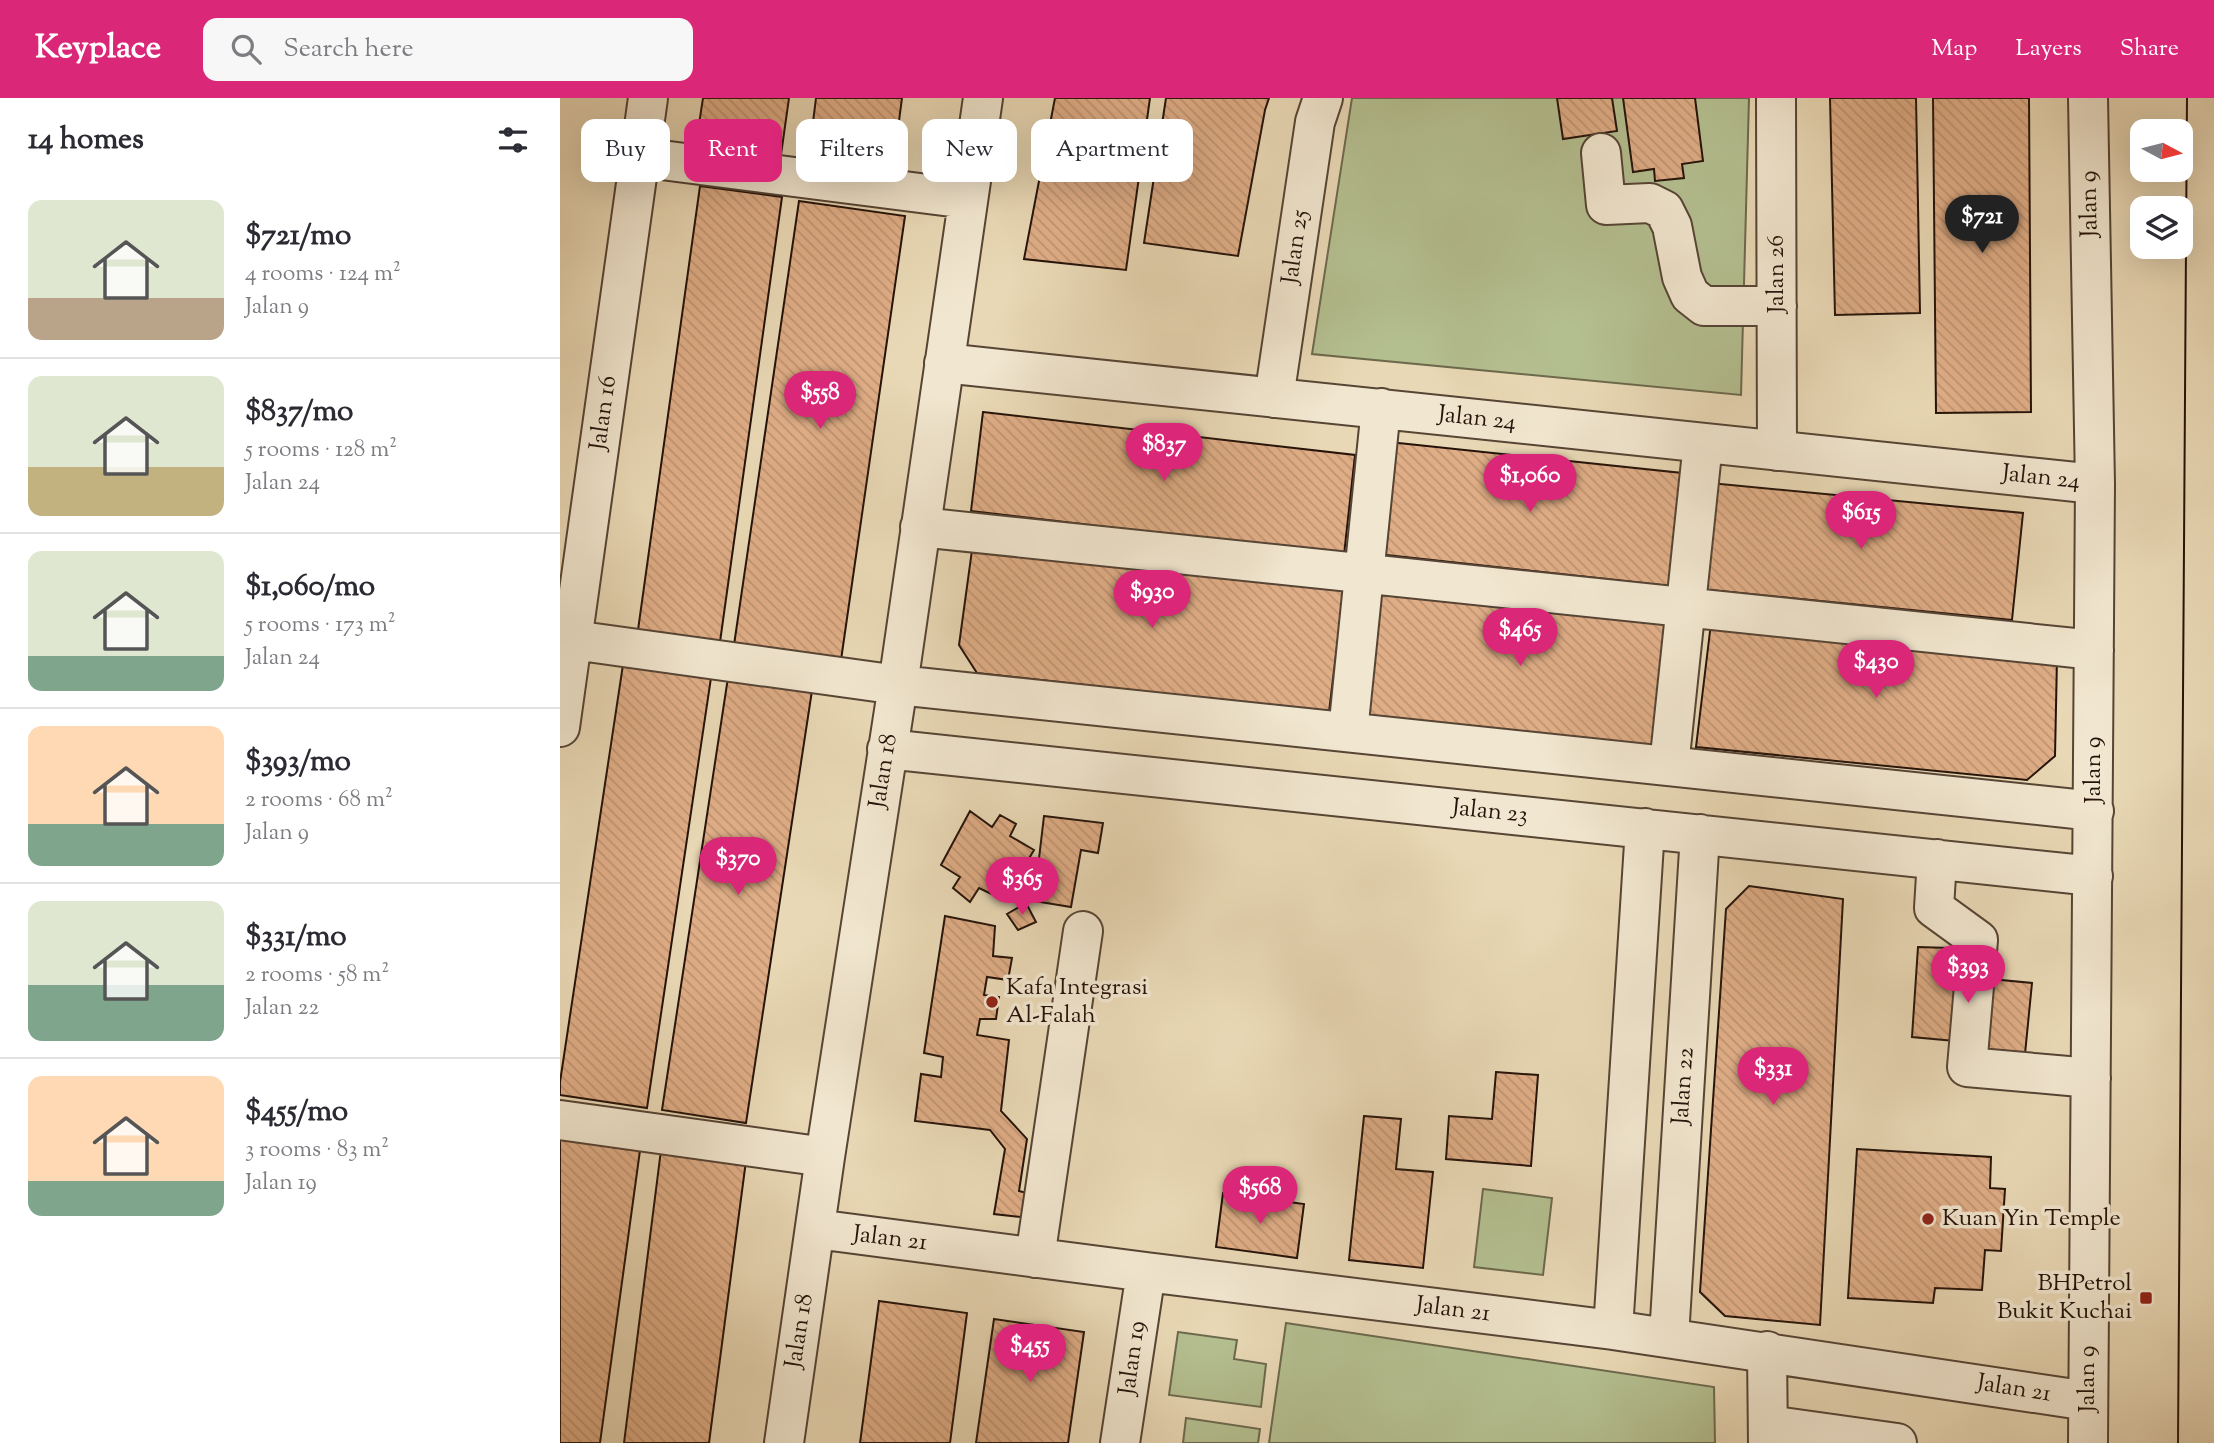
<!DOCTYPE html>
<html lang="en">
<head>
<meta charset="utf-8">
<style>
  body { margin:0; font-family:"Sorts Mill Goudy",serif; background:#f7f7f7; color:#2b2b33; height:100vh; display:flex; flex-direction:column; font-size:26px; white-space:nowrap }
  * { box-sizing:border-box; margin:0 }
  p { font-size:23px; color:#7c7c81 }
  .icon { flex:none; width:38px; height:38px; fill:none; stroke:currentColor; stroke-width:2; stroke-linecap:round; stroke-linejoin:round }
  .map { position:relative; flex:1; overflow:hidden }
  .panel { display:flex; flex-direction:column; background:#fff; width:560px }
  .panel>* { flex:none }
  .hud { position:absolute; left:21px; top:21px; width:665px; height:63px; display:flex; gap:14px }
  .needle { width:46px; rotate:97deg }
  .buttons { position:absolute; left:1570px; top:21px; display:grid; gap:14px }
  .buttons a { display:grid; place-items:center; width:63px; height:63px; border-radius:14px; background:#fff; box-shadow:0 7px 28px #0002; font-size:35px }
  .price { position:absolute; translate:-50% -60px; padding:0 16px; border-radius:24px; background:#db2777; color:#fff; font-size:23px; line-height:46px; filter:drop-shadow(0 2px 4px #0008) }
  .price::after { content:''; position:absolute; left:50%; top:42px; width:21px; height:16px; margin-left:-10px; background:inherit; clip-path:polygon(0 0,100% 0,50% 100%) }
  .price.selected { background:#222; color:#fff }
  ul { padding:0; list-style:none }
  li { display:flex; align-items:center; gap:21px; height:175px; padding:0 28px }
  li+li { border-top:2px solid #e1e1e2 }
  li span { display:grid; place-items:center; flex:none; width:196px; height:140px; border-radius:14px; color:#555 }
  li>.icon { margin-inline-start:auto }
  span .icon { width:84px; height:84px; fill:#fffc; stroke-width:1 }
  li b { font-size:30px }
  h2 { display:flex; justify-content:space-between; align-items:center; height:84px; padding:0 28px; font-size:30px }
  .tag { padding:0 24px; border-radius:14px; background:#fff; box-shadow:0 7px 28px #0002; font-size:24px; line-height:63px }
  .tag.selected { background:#db2777; color:#fff }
  header { display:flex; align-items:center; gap:42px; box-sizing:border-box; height:98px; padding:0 35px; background:#db2777; color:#fff }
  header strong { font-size:33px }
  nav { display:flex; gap:38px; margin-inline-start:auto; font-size:24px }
  .search { width:490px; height:63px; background:#f7f7f7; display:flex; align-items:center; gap:18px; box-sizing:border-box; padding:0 24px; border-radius:14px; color:#7c7c81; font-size:26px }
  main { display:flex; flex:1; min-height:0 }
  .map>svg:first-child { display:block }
  .park { fill:#b4bf90; stroke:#6c694d; stroke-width:2 }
  .building { fill:url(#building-back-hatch); stroke:#25130a; stroke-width:2 }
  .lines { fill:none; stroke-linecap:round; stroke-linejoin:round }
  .minor-casing { stroke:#564435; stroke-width:42 }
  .major-casing { stroke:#25130a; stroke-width:42 }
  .minor { stroke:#f1e6cf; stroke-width:38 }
  .major { stroke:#e9d8b5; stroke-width:38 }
  .poi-dot { fill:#8f2418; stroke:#f1e6cf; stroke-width:2.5 }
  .labels { text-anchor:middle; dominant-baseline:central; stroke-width:7; stroke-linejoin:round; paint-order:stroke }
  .street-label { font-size:24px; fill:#25130a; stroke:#f1e6cf }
  .poi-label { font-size:24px; fill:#25130a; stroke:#f1e6cf; text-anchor:start }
</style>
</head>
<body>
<header>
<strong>Keyplace</strong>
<div class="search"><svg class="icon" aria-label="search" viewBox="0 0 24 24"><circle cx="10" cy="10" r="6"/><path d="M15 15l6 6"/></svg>Search here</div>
<nav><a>Map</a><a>Layers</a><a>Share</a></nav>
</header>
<main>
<section class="panel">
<h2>14 homes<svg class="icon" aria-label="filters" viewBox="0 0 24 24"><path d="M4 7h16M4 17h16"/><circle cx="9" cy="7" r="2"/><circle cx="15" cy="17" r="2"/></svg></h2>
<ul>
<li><span style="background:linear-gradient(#dfe7d0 70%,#b9a48a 0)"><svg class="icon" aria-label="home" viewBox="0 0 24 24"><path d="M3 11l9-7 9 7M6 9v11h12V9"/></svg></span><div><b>$721/mo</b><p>4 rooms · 124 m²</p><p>Jalan 9</p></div></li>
<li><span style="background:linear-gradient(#dfe7d0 65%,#c2b280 0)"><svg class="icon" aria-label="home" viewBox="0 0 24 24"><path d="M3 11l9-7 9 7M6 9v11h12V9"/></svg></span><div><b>$837/mo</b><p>5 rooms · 128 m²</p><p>Jalan 24</p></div></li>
<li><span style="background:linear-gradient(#dfe7d0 75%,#7fa58c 0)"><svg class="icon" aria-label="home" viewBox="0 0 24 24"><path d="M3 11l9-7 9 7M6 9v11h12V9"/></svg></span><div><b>$1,060/mo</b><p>5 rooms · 173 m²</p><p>Jalan 24</p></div></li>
<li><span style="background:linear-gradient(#ffd9b3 70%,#7fa58c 0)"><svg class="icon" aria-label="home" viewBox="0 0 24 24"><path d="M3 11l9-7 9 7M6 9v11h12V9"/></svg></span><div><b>$393/mo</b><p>2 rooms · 68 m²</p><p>Jalan 9</p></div></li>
<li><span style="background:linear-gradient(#dfe7d0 60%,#7fa58c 0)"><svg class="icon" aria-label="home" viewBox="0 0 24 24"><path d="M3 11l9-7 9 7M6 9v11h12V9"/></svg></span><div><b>$331/mo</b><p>2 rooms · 58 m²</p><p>Jalan 22</p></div></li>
<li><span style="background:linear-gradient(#ffd9b3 75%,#7fa58c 0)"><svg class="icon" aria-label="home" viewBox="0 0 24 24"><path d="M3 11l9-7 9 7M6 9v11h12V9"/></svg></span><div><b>$455/mo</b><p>3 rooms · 83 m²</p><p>Jalan 19</p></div></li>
</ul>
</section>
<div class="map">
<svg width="1654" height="1345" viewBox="0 0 1654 1345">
  <defs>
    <pattern id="building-back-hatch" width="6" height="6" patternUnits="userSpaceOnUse" patternTransform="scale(1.75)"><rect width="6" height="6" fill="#dfad86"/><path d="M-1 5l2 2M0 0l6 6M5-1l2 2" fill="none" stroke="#bf9472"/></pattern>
  </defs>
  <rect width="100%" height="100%" fill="#e9d8b5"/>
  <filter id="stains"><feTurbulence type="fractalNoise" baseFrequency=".00286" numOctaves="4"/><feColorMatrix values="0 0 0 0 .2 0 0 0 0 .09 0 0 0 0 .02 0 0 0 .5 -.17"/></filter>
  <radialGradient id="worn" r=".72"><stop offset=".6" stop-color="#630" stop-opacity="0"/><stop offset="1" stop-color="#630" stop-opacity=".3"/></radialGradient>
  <!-- park -->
  <path class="park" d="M792 0H1189L1181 297 752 256Z
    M923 1091 992 1100 983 1177 914 1169Z
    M726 1225 1154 1289 1155 1345H709Z
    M618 1234 677 1242 674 1261 706 1266 701 1309 609 1297Z
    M626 1320 700 1331 698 1345H623Z"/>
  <!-- building -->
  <path class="building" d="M143 0H229L219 71 134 59Z
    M256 0H342L331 84 247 73Z
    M495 0H590L566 172 464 161Z
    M606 0H709L705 12 678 158 584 145Z
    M997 0H1052L1057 33 1003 41Z
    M1063 0H1135L1143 63 1122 66 1124 80 1095 83 1094 71 1073 74Z
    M1270 0H1356L1360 215 1275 217Z
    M1373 0H1469L1471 314 1376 315Z
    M140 88 222 99 160 544 78 532Z
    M239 103 345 118 281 562 174 547Z
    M423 314 795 357 784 457 411 413Z
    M829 344 1122 375 1110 488 817 456Z
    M1150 385 1463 415 1452 522 1139 491Z
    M412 452 784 491 769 614 417 575 399 547Z
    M820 490 1113 520 1100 649 807 619Z
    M1152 517 1497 560 1495 658 1467 682 1136 649Z
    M64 560 152 573 87 1010 0 997V984Z
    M169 573 253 586 186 1025 102 1012Z
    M410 713 432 729 440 717 456 726 450 738 474 752 444 802 419 790 410 804 393 790 400 779 381 767Z
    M484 718 543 725 538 755 521 752 511 809 474 803Z
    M1189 788 1283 801 1260 1227 1165 1218 1140 1194 1166 811Z
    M466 805 476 824 458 832 447 816Z
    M385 818 435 828 433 858 452 860 448 882 427 879 424 897 439 899 436 921H420L417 937 449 942 441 1013 467 1041 459 1093 474 1097 470 1120 434 1116 445 1051 430 1032 355 1023 361 976 381 979 383 959 364 955Z
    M1358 849 1390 850 1400 862V878L1472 885 1465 956 1424 952 1395 943 1352 939Z
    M936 974 978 977 971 1068 886 1061 889 1018 932 1021Z
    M804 1018 841 1021 836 1071 873 1074 863 1170 789 1162Z
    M0 1034 81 1045 40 1345H0Z
    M102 1044 187 1055 149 1345H64Z
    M1297 1051 1431 1059 1430 1090 1445 1091 1441 1153 1425 1152 1422 1192 1375 1190 1373 1205 1288 1200Z
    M663 1095 744 1106 737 1160 656 1149Z
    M319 1203 407 1215 390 1345H300Z
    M434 1221 524 1234 508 1345H416Z"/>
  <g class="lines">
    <!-- minor casing -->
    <g class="minor-casing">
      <path id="minor" d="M1216 0 1217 353
        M1528 0 1535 386 1528 1345
        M1041 55 1046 107 1090 105 1104 112 1112 128 1122 179 1130 197 1144 208H1217
        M78 59 407 101
        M384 265 1535 386
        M714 300 755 24 763 0
        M360 429 1534 552
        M13 542 338 587 1534 713
        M0 629 88 0
        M788 634 821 310
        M327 651 1533 778
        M1109 668 1143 345
        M1377 761 1374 810 1418 842 1407 969 1531 980
        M0 1022 265 1059
        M256 1131 586 1174 1053 1232 1528 1303
        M475 1160 523 833
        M1053 1232 1085 730
        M1109 1239 1140 736
        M1207 1253 1208 1345
        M1208 1327 1337 1345
        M224 1345 265 1059 338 587 423 0
        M560 1345 586 1174"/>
    </g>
    <!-- major casing -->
    <g class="major-casing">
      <path id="major" d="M1638 1345 1647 0"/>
    </g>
    <!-- minor -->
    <use href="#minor" class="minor"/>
    <!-- major -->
    <use href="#major" class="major"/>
  </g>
  <!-- markers -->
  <g class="poi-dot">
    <circle cx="432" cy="904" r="7"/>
    <circle cx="1368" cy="1121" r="7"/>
    <rect x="1579" y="1193" width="14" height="14" rx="3.5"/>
  </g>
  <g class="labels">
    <!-- street labels -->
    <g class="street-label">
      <text transform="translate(1530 106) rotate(-91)">Jalan 9</text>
      <text transform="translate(736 149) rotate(-82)">Jalan 25</text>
      <text transform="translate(1217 176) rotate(-90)">Jalan 26</text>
      <text transform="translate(44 315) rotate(-82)">Jalan 16</text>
      <text transform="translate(917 321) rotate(6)">Jalan 24</text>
      <text transform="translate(1481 380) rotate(6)">Jalan 24</text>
      <text transform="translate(1534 672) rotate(-90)">Jalan 9</text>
      <text transform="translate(324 673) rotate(-81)">Jalan 18</text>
      <text transform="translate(930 714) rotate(6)">Jalan 23</text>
      <text transform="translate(1124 988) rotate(-86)">Jalan 22</text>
      <text transform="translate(330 1141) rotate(7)">Jalan 21</text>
      <text transform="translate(893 1212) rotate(7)">Jalan 21</text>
      <text transform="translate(240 1233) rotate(-81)">Jalan 18</text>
      <text transform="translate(573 1260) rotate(-82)">Jalan 19</text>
      <text transform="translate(1528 1281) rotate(-90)">Jalan 9</text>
      <text transform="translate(1454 1291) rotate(9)">Jalan 21</text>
    </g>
    <!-- poi labels -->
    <g class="poi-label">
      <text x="446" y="890">Kafa Integrasi<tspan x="446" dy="28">Al-Falah</tspan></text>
      <text x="1382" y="1121">Kuan Yin Temple</text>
      <text x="1572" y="1186" text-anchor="end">BHPetrol<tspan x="1572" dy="28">Bukit Kuchai</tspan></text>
    </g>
  </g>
  <rect width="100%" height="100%" filter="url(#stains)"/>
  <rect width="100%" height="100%" fill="url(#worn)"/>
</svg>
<div class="buttons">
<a><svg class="needle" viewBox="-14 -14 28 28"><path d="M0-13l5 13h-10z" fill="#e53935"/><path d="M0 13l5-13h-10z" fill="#7c7c81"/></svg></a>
<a><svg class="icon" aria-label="layers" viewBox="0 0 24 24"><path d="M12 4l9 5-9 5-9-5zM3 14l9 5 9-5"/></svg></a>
</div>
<b class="price selected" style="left:1422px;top:157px">$721</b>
<b class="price" style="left:260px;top:333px">$558</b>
<b class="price" style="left:604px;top:385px">$837</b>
<b class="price" style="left:970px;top:416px">$1,060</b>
<b class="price" style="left:1301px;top:453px">$615</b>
<b class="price" style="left:592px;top:532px">$930</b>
<b class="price" style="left:960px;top:570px">$465</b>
<b class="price" style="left:1316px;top:602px">$430</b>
<b class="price" style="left:178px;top:799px">$370</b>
<b class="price" style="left:462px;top:819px">$365</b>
<b class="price" style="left:1408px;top:907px">$393</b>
<b class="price" style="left:1213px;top:1009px">$331</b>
<b class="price" style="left:700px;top:1128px">$568</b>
<b class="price" style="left:470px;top:1286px">$455</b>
<div class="hud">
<a class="tag">Buy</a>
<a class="tag selected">Rent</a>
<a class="tag">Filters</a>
<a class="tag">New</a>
<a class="tag">Apartment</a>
</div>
</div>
</main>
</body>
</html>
